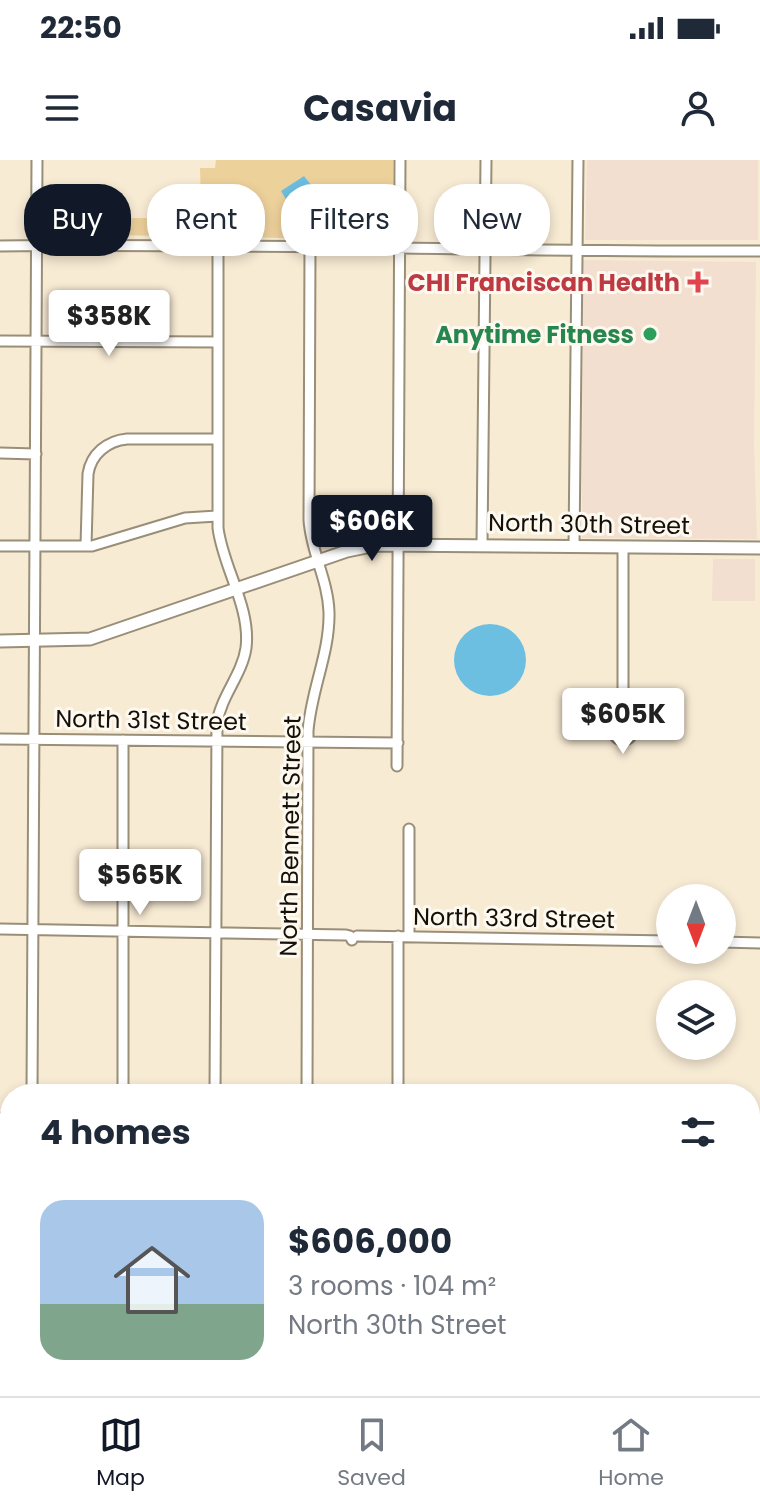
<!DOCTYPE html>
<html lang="en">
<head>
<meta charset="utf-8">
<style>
  body { margin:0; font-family:Poppins,sans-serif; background:#f6f6f7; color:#1f2937; height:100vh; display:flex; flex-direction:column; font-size:30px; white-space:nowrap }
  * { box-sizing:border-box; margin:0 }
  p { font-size:26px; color:#747a83 }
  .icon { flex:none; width:44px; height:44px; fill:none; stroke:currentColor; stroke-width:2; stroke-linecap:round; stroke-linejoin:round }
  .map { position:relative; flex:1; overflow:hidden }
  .side { position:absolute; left:0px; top:924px; width:760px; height:312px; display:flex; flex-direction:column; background:#fff; border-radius:32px 32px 0 0; box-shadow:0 4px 12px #0003 }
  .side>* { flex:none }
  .banner { position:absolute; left:24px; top:24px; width:712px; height:72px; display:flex; gap:16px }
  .needle { width:52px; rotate:180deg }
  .controls { position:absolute; left:656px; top:724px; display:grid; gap:16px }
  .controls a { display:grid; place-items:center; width:80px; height:80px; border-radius:50%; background:#fff; box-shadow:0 4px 12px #0003; font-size:40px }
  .price { position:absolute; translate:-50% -68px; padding:0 18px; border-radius:8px; background:#fff; color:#222; font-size:26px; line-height:52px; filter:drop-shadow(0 2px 4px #0008) }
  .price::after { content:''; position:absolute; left:50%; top:48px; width:24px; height:18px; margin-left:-12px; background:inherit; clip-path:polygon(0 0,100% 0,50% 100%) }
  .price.current { background:#111827; color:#fff }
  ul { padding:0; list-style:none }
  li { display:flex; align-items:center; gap:24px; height:200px; padding:0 40px }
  li span { display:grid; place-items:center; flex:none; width:224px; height:160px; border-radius:24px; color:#555 }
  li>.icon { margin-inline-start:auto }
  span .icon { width:96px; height:96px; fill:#fffc; stroke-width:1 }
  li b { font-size:34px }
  h2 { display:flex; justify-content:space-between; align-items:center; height:96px; padding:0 40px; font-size:34px }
  .chip { padding:0 28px; border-radius:32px; background:#fff; box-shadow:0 4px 12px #0003; font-size:28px; line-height:72px }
  .chip.current { background:#111827; color:#fff }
  .status { display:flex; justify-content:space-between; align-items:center; height:56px; padding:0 40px; background:#fff; direction:ltr }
  .status svg { height:22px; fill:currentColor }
  header { display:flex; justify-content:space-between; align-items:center; height:104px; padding:0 40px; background:#fff; font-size:36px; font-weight:700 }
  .dock { display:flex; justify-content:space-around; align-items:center; height:112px; border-top:2px solid #e0e1e3; background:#fff; font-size:22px; color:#747a83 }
  .dock a { display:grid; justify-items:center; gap:4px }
  .dock .current { color:#111827 }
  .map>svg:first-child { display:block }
  .commercial { fill:#f2dfcf }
  .green { fill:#edd19b }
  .water { fill:#6cbfe1 }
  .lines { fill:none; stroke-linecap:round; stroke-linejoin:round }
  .minor-casing { stroke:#998e78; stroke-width:13 }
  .major-casing { stroke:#998e78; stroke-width:15 }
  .minor { stroke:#fff; stroke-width:9 }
  .major { stroke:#fff; stroke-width:11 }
  .health-dot { fill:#e0444e; stroke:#fef9f0; stroke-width:3 }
  .leisure-dot { fill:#2e9e5b; stroke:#fef9f0; stroke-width:3 }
  .labels { text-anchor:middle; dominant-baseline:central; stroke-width:6; stroke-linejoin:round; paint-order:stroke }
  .health-label { font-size:24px; font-weight:bold; fill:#be3a42; stroke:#fef9f0; text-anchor:end }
  .leisure-label { font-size:24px; font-weight:bold; fill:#27864d; stroke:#fef9f0; text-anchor:end }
  .street-label { font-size:24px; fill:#141008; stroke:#fef9f0 }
</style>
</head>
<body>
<div class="status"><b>22:50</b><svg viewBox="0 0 49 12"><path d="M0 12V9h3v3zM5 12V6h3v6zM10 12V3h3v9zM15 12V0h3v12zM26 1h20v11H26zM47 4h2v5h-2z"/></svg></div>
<header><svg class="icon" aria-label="menu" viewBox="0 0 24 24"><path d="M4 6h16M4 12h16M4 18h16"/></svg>Casavia<svg class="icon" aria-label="person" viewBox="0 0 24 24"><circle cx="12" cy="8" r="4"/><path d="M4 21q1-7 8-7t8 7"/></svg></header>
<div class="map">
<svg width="760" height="1236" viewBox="0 0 760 1236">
  <rect width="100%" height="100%" fill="#f8ebd4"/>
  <!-- commercial -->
  <path class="commercial" d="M587 0H758V80H585Z
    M583 100 756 102 754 284 757 379 582 378Z
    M713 399H755V441H712Z"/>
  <!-- green -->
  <path class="green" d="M216 0H393V76L391 80 108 75 119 58H196L201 43 200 8H215Z"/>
  <!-- water -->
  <path class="water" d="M304 16 318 34 305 45 303 57 290 46 281 31Z
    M454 500a36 36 0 1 1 72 0a36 36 0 1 1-72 0Z"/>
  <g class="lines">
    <!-- minor casing -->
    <g class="minor-casing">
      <path id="minor" d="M0 86C253 83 507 92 760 91
        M0 181 218 182
        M0 293 36 294
        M482 385 486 0
        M0 386H92L185 358 217 356
        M86 386 88 314C91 294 107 281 127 279H217
        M574 386 578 0
        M623 560V387
        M613 570a10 10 0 1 1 20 0a10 10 0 1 1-20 0Z
        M0 579 398 583
        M123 580V934
        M397 606 400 0
        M0 769 346 775 350 776 352 780
        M357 776 670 781
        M409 776V669
        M722 782 760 783
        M32 934 37 0
        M215 934 217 563C221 536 242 515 246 488 251 447 223 408 218 368V87
        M307 934 308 571C311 530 330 493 329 452 328 420 311 392 309 360L310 87
        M398 934V776
        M0 958H10
        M750 978 760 979
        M0 1050H10
        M0 1196H10
        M124 1226V1236
        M30 1236V1226
        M213 1236V1226
        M305 1236V1226
        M398 1236V1226"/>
    </g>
    <!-- major casing -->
    <g class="major-casing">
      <path id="major" d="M0 481 90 479 347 391 376 385 760 388
        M759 1236 760 1080"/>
    </g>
    <!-- minor -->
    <use href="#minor" class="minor"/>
    <!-- major -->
    <use href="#major" class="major"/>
  </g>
  <!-- markers -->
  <path class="health-dot" d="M694 110h8v8h8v8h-8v8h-8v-8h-8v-8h8z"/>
  <circle class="leisure-dot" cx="650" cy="174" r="8"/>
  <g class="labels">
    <!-- health labels -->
    <g class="health-label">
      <text x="680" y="122">CHI Franciscan Health</text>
    </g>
    <!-- leisure labels -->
    <g class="leisure-label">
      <text x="634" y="174">Anytime Fitness</text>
    </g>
    <!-- street labels -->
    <g class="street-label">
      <text transform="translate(589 364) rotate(1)">North 30th Street</text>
      <text transform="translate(151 560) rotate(1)">North 31st Street</text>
      <text transform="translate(290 676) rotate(-89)">North Bennett Street</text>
      <text transform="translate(514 758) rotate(1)">North 33rd Street</text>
    </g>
  </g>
</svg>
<div class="controls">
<a><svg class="needle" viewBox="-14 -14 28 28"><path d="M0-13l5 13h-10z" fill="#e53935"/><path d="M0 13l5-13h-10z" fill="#747a83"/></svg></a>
<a><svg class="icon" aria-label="layers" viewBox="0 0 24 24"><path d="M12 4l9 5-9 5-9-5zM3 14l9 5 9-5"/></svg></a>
</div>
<b class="price" style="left:109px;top:198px">$358K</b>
<b class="price current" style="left:372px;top:403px">$606K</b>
<b class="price" style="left:623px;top:596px">$605K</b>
<b class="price" style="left:140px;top:757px">$565K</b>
<div class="banner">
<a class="chip current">Buy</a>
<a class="chip">Rent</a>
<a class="chip">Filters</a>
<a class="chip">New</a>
</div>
<section class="side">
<h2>4 homes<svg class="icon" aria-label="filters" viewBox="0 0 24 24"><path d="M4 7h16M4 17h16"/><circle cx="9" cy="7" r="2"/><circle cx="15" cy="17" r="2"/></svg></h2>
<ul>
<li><span style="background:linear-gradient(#a9c7e8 65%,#7fa58c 0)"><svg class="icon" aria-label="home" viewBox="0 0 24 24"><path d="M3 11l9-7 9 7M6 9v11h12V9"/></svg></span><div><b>$606,000</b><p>3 rooms · 104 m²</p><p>North 30th Street</p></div></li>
</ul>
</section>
</div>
<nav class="dock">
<a class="current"><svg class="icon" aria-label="map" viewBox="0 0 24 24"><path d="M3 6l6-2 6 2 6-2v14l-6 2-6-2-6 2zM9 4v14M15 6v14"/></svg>Map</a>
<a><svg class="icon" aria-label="saved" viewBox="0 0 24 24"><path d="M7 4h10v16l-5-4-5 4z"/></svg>Saved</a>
<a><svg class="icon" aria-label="home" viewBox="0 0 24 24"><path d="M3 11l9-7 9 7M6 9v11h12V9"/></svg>Home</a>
</nav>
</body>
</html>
